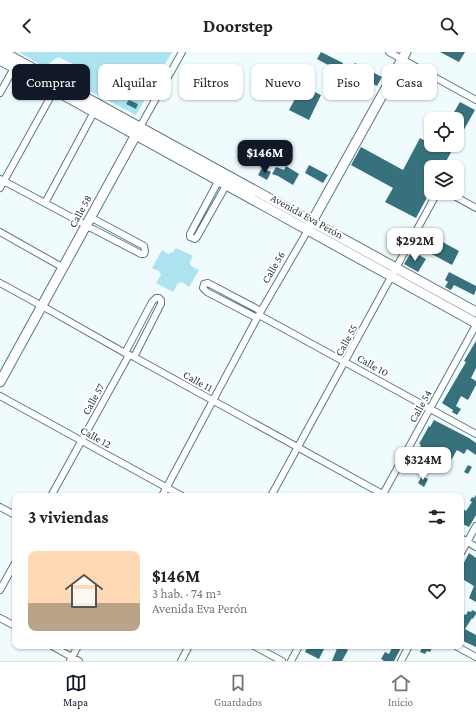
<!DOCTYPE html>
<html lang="es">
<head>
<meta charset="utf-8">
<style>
  body { margin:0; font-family:"Crimson Pro",serif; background:#f2f2f2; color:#222; height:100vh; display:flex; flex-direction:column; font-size:15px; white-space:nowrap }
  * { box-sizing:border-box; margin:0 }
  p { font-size:13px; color:#767676 }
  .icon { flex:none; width:22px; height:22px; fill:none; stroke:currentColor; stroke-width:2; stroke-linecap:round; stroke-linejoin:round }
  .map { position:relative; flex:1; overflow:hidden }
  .details { position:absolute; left:12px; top:441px; width:452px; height:156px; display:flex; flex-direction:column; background:#fff; border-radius:8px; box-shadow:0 1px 3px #0004 }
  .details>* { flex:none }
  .hud { position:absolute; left:12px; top:12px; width:452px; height:36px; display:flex; gap:8px }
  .fabs { position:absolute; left:424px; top:60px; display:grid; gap:8px }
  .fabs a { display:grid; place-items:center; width:40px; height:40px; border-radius:8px; background:#fff; box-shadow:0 1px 3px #0004; font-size:20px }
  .price { position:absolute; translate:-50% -34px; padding:0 9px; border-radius:8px; background:#fff; color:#222; font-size:13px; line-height:26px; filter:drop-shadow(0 1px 2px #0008) }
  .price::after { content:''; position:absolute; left:50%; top:24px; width:12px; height:9px; margin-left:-6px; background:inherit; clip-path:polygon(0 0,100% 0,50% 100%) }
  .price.on { background:#111827; color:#fff }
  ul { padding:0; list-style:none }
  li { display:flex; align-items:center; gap:12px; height:100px; padding:0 16px }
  li span { display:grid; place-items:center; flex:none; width:112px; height:80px; border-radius:8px; color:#555 }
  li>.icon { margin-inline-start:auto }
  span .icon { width:48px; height:48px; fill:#fffc; stroke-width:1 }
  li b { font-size:17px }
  h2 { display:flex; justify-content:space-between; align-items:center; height:48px; padding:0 16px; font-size:17px }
  .tag { padding:0 14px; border-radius:8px; background:#fff; box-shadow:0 1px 3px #0004; font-size:14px; line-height:36px }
  .tag.on { background:#111827; color:#fff }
  header { display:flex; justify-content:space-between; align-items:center; height:52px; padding:0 16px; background:#fff; font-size:18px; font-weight:700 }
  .menu { display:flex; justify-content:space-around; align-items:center; height:56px; border-top:1px solid #e0e0e0; background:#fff; font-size:11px; color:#767676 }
  .menu a { display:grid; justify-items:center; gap:2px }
  .menu .on { color:#111827 }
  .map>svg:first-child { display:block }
  .green { fill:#ade3ef }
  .building { fill:#37717c }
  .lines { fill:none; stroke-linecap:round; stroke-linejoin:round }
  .minor-casing { stroke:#5d787e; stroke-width:8 }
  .secondary-casing { stroke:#5d787e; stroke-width:11 }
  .minor { stroke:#fff; stroke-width:6 }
  .secondary { stroke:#fff; stroke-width:9 }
  .labels { text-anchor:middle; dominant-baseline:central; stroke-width:4; stroke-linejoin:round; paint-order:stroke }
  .street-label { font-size:11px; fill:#2c373a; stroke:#fff }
</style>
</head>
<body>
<header><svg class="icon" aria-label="back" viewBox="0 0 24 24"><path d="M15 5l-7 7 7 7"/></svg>Doorstep<svg class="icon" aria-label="search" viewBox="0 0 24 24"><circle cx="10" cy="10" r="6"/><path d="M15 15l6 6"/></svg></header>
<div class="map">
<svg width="476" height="609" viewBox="0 0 476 609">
  <rect width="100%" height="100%" fill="#f0fbfe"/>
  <!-- green -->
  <path class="green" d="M19 0H172L136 63 72 30 73 12 58 5 44 15Z
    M176 196 193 204C187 213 190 214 199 218L189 235 182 230 178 231 173 240 156 231 161 223 159 219 152 216 162 198 168 202 173 200Z"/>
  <!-- building -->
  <path class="building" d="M321 0 343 11 339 19 317 7Z
    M440 0H465L459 10Z
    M355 11 382 25 377 34 360 25 355 36 346 31 352 21 350 20Z
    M325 33 344 43 341 48 323 38Z
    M302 34 321 43 309 68 289 58Z
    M129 48 138 52 136 57 126 52Z
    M460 50 475 58 457 90V67H450Z
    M420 86 431 92V93H433L442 98 445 93H455L443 115H431V138L416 166 385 150 393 136 351 113 361 95 403 118Z
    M272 89 281 94 278 100 275 99 274 100 268 97Z
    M309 113 328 123 323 131 305 121Z
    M286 114 299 122 293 133 278 124 272 122 276 115 284 118Z
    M262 116 271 120 267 128 258 123Z
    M437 187 459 199 452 213 430 201Z
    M412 199 426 207 418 220 404 212Z
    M449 220 476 234V238L474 243 454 233 451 238 445 235 448 230 445 228Z
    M476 289V316L471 326 476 329V333L468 348 461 344 456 354 461 357 457 363 452 360 453 358 442 351 466 310 464 309Z
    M434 368 469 386 476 391V403L467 397 464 402 457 398 450 410 439 403 435 410 426 406 423 410H421L418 415 409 410 413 404 414 406 421 393 419 392 429 374 430 375Z
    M468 413 472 415 468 422 464 420Z
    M422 424 428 427 424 435 418 431Z
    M476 443V463L469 475 461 471 464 467 461 465V456L466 459 472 450 470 449 472 445 474 446Z
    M469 501 476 506V550L469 546 474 534 464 528 461 534V516Z
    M472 558 476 560V562L473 567 472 566 465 577 476 583V595L461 588V568L465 562 466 563 468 559 471 560Z
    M308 594H318L324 597 319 607 305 600Z
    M338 594H341L348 598 342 609H332Z
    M393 594H402L394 609H384L381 607 385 600 389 602Z
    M419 594H433L430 600 427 599 425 602 420 600 422 596Z"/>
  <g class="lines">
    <!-- minor casing -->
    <g class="minor-casing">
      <path id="minor" d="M389 0 476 48
        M0 41 14 16
        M140 75 182 0
        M220 126 190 182V185L195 187 197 185 228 130
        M0 127 86 173
        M0 136 56 35
        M449 141 476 156
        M45 151 94 60
        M85 174 93 177 141 202H144L145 199 144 194 90 165
        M0 180 62 215
        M0 231 42 254 125 301 134 305 386 444
        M259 263 476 382
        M257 266 207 240 203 236 204 232 208 231 261 259
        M125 301 152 250 156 246H159L161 248V252L134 305
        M0 344 182 444
        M51 444 129 303
        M162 444 257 266 308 178
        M271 444 437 141
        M382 444 476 273
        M0 455 15 463
        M461 486 476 495
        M461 501 476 474
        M0 538 15 511
        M0 566 15 574
        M52 594 79 609
        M254 594 282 609
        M456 594 476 605
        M70 609 78 594
        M181 609 189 594
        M291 609 299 594
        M401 609 409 594"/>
    </g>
    <!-- secondary casing -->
    <g class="secondary-casing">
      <path id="secondary" d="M3 0 476 260
        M0 8 476 271
        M309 175 406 0
        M0 330 138 79"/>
    </g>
    <!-- minor -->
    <use href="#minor" class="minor"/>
    <!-- secondary -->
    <use href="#secondary" class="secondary"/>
  </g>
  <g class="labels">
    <!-- street labels -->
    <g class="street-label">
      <text transform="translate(80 159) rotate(-61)">Calle 58</text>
      <text transform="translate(307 164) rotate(29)">Avenida Eva Perón</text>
      <text transform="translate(273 215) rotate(-60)">Calle 56</text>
      <text transform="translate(346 288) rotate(-61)">Calle 55</text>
      <text transform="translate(373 313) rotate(29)">Calle 10</text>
      <text transform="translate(198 329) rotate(29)">Calle 11</text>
      <text transform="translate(93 347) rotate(-61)">Calle 57</text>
      <text transform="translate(420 354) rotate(-61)">Calle 54</text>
      <text transform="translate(96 385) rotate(29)">Calle 12</text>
    </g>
  </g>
</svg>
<div class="fabs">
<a><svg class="icon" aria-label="locate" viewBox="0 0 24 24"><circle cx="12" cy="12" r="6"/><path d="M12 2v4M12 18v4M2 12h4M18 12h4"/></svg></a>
<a><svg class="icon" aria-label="layers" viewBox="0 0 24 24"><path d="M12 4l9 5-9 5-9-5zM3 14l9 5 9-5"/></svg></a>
</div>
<b class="price on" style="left:265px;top:122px">$146M</b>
<b class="price" style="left:415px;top:210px">$292M</b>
<b class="price" style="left:423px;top:429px">$324M</b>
<div class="hud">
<a class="tag on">Comprar</a>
<a class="tag">Alquilar</a>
<a class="tag">Filtros</a>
<a class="tag">Nuevo</a>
<a class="tag">Piso</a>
<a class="tag">Casa</a>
</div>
<section class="details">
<h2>3 viviendas<svg class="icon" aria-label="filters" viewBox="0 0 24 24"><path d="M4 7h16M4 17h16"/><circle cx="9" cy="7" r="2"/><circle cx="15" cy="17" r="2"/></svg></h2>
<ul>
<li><span style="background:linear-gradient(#ffd9b3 65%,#b9a48a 0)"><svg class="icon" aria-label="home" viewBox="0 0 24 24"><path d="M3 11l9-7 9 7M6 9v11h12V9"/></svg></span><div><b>$146M</b><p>3 hab. · 74 m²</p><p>Avenida Eva Perón</p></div><svg class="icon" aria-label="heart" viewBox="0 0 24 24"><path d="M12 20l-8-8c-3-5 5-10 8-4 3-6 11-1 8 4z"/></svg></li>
</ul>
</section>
</div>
<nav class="menu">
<a class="on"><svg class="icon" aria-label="map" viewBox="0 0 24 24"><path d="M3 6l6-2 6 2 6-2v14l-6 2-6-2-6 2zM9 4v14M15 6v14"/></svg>Mapa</a>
<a><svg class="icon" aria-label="saved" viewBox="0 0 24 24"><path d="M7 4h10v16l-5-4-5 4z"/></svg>Guardados</a>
<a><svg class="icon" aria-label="home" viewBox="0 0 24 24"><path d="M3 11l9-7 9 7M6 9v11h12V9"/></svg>Inicio</a>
</nav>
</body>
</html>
